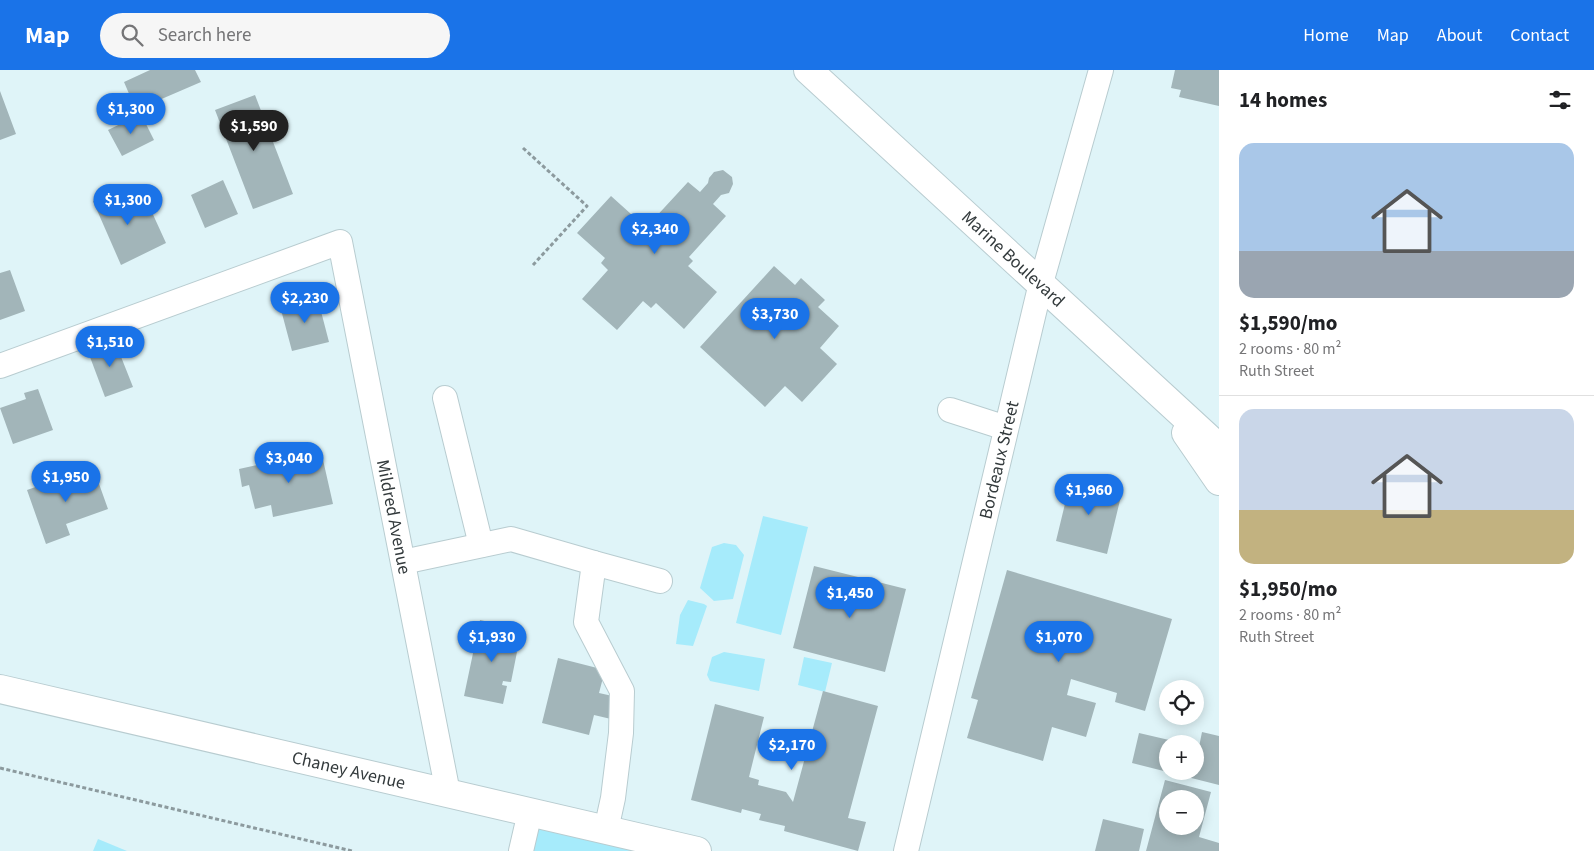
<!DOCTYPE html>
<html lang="en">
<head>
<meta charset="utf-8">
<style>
  body { margin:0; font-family:"Source Sans 3",sans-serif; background:#f6f6f6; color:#202124; height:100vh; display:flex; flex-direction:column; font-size:19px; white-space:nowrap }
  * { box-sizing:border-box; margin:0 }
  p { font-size:16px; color:#757577 }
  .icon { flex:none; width:28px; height:28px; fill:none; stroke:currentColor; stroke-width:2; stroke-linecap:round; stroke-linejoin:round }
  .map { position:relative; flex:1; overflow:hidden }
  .drawer { display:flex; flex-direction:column; background:#fff; width:375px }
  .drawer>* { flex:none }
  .controls { position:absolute; left:1159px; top:610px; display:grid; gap:10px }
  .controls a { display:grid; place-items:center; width:45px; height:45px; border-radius:50%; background:#fff; box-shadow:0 2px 12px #0003; font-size:25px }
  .price { position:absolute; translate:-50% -42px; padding:0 11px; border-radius:18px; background:#1a73e8; color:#fff; font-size:16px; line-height:32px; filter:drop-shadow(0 1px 2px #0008) }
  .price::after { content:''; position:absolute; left:50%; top:30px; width:15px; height:11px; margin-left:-8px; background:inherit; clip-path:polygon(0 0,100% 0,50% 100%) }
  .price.active { background:#222; color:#fff }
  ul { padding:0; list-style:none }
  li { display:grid; align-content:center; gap:10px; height:265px; padding:0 20px }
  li+li { border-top:1px solid #e0e0e0 }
  li span { display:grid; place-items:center; height:155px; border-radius:15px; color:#555 }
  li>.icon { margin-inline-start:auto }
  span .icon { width:90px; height:90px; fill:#fffc; stroke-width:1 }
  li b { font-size:21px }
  h2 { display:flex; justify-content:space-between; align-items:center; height:60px; padding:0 20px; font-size:21px }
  header { display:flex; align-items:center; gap:30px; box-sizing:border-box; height:70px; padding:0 25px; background:#1a73e8; color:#fff }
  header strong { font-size:24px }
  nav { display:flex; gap:28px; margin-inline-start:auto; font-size:18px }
  .search { width:350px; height:45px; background:#f6f6f6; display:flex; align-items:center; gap:12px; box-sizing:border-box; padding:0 18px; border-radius:28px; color:#757577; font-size:19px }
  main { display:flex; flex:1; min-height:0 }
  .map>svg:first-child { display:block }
  .green { fill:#a6ebfb }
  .building { fill:#a2b5b9; fill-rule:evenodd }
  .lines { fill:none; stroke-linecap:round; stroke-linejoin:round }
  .minor-casing { stroke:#b8ccd0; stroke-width:26 }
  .major-casing { stroke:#b8ccd0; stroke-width:30 }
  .path { stroke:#8c9a9e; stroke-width:3; stroke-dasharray:4 2.5; stroke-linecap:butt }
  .minor { stroke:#fff; stroke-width:24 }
  .major { stroke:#fff; stroke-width:28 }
  .labels { text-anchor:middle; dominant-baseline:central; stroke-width:4; stroke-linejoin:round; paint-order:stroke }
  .street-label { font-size:18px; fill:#333a3c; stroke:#fff }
</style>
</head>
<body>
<header>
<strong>Map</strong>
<div class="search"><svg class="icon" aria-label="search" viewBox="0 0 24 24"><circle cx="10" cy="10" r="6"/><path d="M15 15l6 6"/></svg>Search here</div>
<nav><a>Home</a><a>Map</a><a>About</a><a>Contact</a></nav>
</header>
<main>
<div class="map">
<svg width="1219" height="781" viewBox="0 0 1219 781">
  <rect width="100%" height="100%" fill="#dff4f8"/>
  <!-- green -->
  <path class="green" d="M763 446 808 457 781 565 736 553Z
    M724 473 736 475 744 485 733 529 714 531 700 518 712 477Z
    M688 530 704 534 707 536 693 576 676 574 680 545Z
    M724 582 765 589 759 621 710 611 707 605 712 587Z
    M804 587 832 593 825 622 798 615Z
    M530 742 697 781H521Z
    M98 769 127 781H93Z"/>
  <!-- building -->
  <path class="building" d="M150 0H195L201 12 136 40 124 12Z
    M1175 0H1219V36L1179 27 1181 20 1171 18Z
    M0 21 16 64 0 70Z
    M255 25 293 124 253 139 215 40Z
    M141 44 154 70 122 86 108 60Z
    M723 100 732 107 733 114 729 123 721 125 713 134 726 146 689 187 693 191 688 196 717 222 684 259 656 233 651 238 643 231 617 260 582 229 608 200 601 193 605 188 577 163 611 126 641 153 647 146 652 151 688 112 700 122 708 113 709 108 714 102Z
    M223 110 238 144 205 158 191 125Z
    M128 116 139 142 150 138 166 173 121 195 93 131Z
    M774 196 795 215 801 208 825 230 818 237 839 256 820 278 837 294 802 332 785 316 765 337 700 277Z
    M10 200 25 241 0 250V203Z
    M317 226 329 272 292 281 280 236Z
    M114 269 133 317 105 327 87 279Z
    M38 319 53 360 13 374 0 338 26 329 24 323Z
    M321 381 333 434 273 447 271 435 255 439 249 415 242 417 239 399Z
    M93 397 108 439 66 454 70 465 46 474 27 420Z
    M1071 409 1122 422 1107 484 1056 471Z
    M814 496 906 519 885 602 793 578Z
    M1007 500 1172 549 1145 641 1115 632 1117 623 1071 609 1067 625 1096 633 1086 667 1052 657 1043 691 967 668 978 630 971 628Z
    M480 550 516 558 512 581 517 582 511 612 503 611 502 615 507 616 503 634 464 626Z
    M558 588 605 600 599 623 617 627 611 649 594 645 589 665 542 653Z
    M823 621 878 636 848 748 866 752 858 781 784 761 785 756 759 750 761 744 742 739 741 743 691 730 715 634 764 647 749 707 759 710 758 715 786 722 793 732Z
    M1202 662 1219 666V715L1132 693 1139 663 1182 673 1168 674V701H1195V676L1199 677Z
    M1165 710 1211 722 1199 767 1219 773V781H1146ZM1168 729H1195V756H1168Z
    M1103 749 1144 759 1139 781H1095Z"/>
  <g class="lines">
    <!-- minor casing -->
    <g class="minor-casing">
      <g id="minor">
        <path id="s1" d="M0 296 340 172 448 723"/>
        <path d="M445 328 481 475"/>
        <path d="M950 340 1006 358"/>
        <path d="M403 492 511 469 594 493 586 552 622 621 621 663 613 728 606 760"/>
        <path d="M594 493 660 511"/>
        <path d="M521 781 530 742"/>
        <path id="s2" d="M906 781 1041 213 1101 0"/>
      </g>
    </g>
    <!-- major casing -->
    <g class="major-casing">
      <g id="major">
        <path id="s3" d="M808 0 1219 378"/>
        <path d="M1186 363 1219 411"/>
        <path id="s4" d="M0 619 697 781"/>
      </g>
    </g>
    <!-- path -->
    <path class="path" d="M523 78 587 136 533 195
      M0 698 352 781"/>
    <!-- minor -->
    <use href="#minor" class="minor"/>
    <!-- major -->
    <use href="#major" class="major"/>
  </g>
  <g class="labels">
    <!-- street labels -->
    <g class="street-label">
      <text stroke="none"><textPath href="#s3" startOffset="279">Marine Boulevard</textPath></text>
      <text stroke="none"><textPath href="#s2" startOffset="402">Bordeaux Street</textPath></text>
      <text stroke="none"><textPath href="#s1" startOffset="642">Mildred Avenue</textPath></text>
      <text stroke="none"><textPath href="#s4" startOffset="358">Chaney Avenue</textPath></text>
    </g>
  </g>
</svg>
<div class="controls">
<a><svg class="icon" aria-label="locate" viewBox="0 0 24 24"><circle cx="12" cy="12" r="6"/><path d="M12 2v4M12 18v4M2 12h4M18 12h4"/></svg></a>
<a>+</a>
<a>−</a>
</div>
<b class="price" style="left:131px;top:65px">$1,300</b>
<b class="price active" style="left:254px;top:82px">$1,590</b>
<b class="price" style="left:128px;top:156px">$1,300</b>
<b class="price" style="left:655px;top:185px">$2,340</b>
<b class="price" style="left:305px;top:254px">$2,230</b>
<b class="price" style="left:775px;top:270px">$3,730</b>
<b class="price" style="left:110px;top:298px">$1,510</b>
<b class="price" style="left:289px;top:414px">$3,040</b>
<b class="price" style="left:66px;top:433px">$1,950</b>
<b class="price" style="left:1089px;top:446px">$1,960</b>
<b class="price" style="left:850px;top:549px">$1,450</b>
<b class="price" style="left:492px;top:593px">$1,930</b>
<b class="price" style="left:1059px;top:593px">$1,070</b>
<b class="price" style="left:792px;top:701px">$2,170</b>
</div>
<section class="drawer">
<h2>14 homes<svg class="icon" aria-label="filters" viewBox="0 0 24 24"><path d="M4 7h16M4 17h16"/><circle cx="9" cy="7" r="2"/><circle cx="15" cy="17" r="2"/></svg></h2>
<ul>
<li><span style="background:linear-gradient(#a9c7e8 70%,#9aa5b1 0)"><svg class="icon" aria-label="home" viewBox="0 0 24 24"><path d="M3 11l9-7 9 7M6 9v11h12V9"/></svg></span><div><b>$1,590/mo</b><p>2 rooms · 80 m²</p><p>Ruth Street</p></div></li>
<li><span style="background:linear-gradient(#c9d6e8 65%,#c2b280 0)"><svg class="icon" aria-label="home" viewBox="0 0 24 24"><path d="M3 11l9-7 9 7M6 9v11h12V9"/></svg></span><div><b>$1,950/mo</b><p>2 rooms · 80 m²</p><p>Ruth Street</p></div></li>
</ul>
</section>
</main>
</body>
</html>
